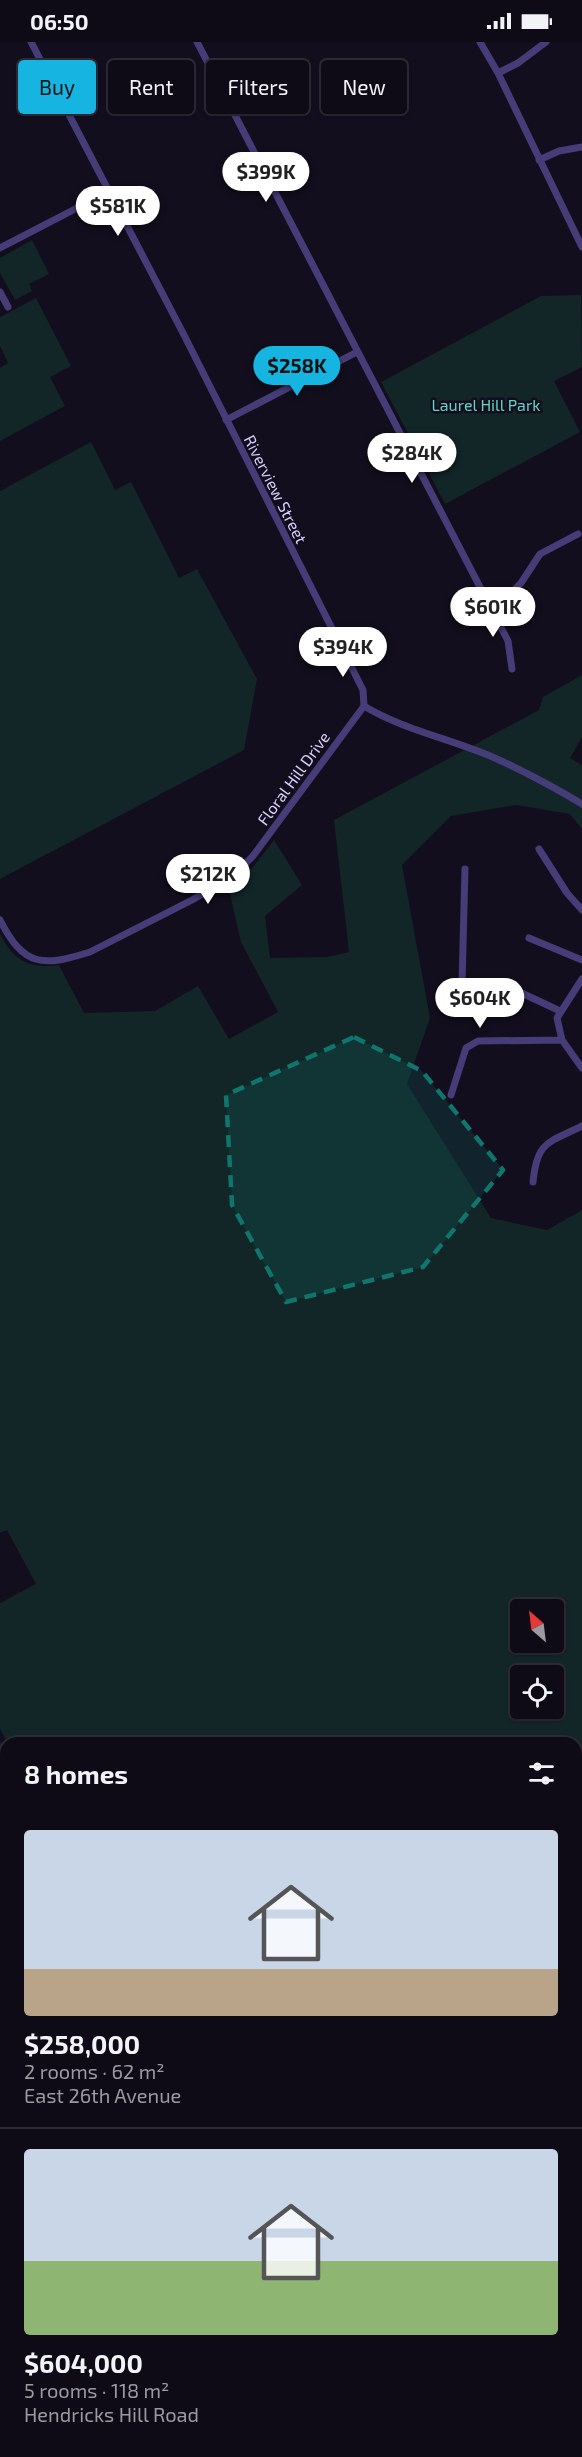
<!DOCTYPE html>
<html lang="en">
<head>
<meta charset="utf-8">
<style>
  body { margin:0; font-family:"Exo 2",sans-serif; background:#17131f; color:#f1f3f6; height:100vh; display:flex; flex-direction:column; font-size:22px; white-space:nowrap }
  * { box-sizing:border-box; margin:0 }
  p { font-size:20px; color:#9b9aa1 }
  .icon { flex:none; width:33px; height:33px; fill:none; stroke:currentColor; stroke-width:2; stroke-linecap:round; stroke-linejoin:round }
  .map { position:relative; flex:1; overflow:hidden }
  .drawer { position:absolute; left:0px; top:1695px; width:582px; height:720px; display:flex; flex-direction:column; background:#0e0a16; border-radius:18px 18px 0 0; box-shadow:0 2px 4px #0004,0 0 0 2px #2e2b35 }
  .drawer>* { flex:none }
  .guide { position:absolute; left:18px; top:18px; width:546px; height:54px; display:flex; gap:12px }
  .needle { width:39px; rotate:332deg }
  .buttons { position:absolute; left:510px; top:1557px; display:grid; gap:12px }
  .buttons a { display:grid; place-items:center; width:54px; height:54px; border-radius:6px; background:#0e0a16; box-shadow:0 2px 4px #0004,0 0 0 2px #2e2b35; font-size:30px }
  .price { position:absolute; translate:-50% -51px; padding:0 14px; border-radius:21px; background:#fff; color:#222; font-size:20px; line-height:39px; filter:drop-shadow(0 2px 3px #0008) }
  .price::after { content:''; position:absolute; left:50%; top:36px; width:18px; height:14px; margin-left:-9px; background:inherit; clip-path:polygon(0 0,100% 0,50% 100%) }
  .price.current { background:#16b4e0; color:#111 }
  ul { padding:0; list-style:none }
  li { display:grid; align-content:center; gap:12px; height:318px; padding:0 24px }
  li+li { border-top:2px solid #2e2b35 }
  li span { display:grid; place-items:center; height:186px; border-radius:6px; color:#555 }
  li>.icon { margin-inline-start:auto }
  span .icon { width:108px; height:108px; fill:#fffc; stroke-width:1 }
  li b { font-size:26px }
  h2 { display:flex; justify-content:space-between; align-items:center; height:72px; padding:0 24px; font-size:26px }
  .tag { padding:0 21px; border-radius:6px; background:#0e0a16; box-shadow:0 2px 4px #0004,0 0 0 2px #2e2b35; font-size:21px; line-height:54px }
  .tag.current { background:#16b4e0; color:#111 }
  .status { display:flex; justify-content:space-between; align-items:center; height:42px; padding:0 30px; background:#0e0a16; direction:ltr }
  .status svg { height:16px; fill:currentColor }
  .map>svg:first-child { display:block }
  .green { fill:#122527; fill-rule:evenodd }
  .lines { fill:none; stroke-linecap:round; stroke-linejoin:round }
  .street { stroke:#463d78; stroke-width:7 }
  .secondary { stroke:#816ff1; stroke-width:9 }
  .primary { stroke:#cb61f0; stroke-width:10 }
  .marked { fill:#0f766e; fill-opacity:0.2; stroke:#0f766e; stroke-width:4.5; stroke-dasharray:12 8; stroke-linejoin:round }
  .labels { text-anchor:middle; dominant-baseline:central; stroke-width:5; stroke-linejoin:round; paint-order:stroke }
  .park-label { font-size:16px; fill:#63d2c3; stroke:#120e1d }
  .street-label { font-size:16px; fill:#d9cffa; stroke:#120e1d }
</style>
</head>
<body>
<div class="status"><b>06:50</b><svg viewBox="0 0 49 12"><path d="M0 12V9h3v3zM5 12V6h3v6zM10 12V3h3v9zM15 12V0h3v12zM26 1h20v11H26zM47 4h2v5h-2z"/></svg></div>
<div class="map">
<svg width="582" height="2415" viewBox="0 0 582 2415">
  <rect width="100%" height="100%" fill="#120e1d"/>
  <!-- green -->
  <path class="green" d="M32 198 49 232 29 242 32 249 15 258 0 231V216Z
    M581 253 582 325 554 339 580 390 445 462 381 340 541 254Z
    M36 256 71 324 50 335 65 364 0 399V326L8 321 0 304V275Z
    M91 400 115 448 131 440 179 536 197 527 257 637 244 708 0 837V449Z
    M582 633V695L570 716 582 723V787L570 772 516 763 451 774 402 823 430 976 407 1042 491 1176 547 1188 582 1168V1844L576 1841V1701H6V1838L0 1842V1701L6 1698 0 1687V1561L36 1542 7 1488 0 1491V892C14 919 29 927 59 923L84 971 155 969 198 944 229 997 278 970 241 900 228 844 253 825 274 798 302 843 265 874 270 916 327 915 349 910 334 778 539 668 543 655ZM520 1568H554V1600H520ZM520 1634H554V1666H520Z
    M576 1939 582 1942V2415H417L416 2409H576Z
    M6 2028V2108L0 2115V2031Z
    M43 2409H103L100 2415H39Z"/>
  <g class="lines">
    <!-- street -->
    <path class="street" d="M31 0 183 291 363 648 364 664C402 687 447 696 488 713 520 727 552 744 582 762
      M197 0 508 599 512 627
      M480 0 498 31 582 205
      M498 31 518 21 546 0
      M539 118 559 109 582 105
      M0 206 108 150
      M0 250 8 265
      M226 378 357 310
      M489 562 512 550 521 541 540 512 578 492
      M539 807 567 851 582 868
      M465 827 462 942 466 945 511 946 560 969
      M0 878C24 925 42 925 90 910L192 858 229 837 241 826 253 814 364 664
      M529 896 582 918
      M582 937 557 976 562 998 582 1026
      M451 1053 466 1006 478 999 562 998
      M533 1140C537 1099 548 1101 582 1084
      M0 1786 6 1790
      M0 2206 6 2191
      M0 2278 6 2290
      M0 2383 6 2376
      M165 2415 168 2409"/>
    <!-- secondary -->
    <path class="secondary" d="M281 2415 282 2409"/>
    <!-- primary -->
    <path class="primary" d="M0 1882 6 1873
      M576 1887 582 1890
      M0 1963 6 1957
      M0 2024 6 2020"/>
  </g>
  <!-- marked area -->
  <path class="marked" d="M354 995 422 1029 503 1128 423 1225 286 1260 232 1163 226 1053Z"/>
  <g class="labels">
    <!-- park labels -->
    <g class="park-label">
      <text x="486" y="362">Laurel Hill Park</text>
    </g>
    <!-- street labels -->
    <g class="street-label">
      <text transform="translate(276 447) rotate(63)">Riverview Street</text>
      <text transform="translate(293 736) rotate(-54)">Floral Hill Drive</text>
    </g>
  </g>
</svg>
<div class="buttons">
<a><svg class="needle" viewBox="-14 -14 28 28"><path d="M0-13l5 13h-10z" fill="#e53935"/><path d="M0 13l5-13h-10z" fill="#9b9aa1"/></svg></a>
<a><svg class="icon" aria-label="locate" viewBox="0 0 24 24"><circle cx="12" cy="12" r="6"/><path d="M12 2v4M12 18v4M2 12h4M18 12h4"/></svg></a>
</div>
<b class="price" style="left:266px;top:161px">$399K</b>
<b class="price" style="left:118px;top:195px">$581K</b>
<b class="price current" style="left:297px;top:355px">$258K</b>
<b class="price" style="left:412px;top:442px">$284K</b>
<b class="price" style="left:493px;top:596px">$601K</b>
<b class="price" style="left:343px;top:636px">$394K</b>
<b class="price" style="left:208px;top:863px">$212K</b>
<b class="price" style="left:480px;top:987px">$604K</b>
<div class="guide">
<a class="tag current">Buy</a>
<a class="tag">Rent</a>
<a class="tag">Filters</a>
<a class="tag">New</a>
</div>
<section class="drawer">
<h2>8 homes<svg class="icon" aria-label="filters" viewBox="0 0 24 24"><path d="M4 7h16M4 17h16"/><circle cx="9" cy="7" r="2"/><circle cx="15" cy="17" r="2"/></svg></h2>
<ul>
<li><span style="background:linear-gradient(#c9d6e8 75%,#b9a48a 0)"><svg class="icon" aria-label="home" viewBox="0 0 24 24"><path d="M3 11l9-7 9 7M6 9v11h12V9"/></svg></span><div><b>$258,000</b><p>2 rooms · 62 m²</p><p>East 26th Avenue</p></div></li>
<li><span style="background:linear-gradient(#c9d6e8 60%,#8fb573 0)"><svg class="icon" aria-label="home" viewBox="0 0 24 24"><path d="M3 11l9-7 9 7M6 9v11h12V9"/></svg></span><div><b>$604,000</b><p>5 rooms · 118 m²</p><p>Hendricks Hill Road</p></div></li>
</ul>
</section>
</div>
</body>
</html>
